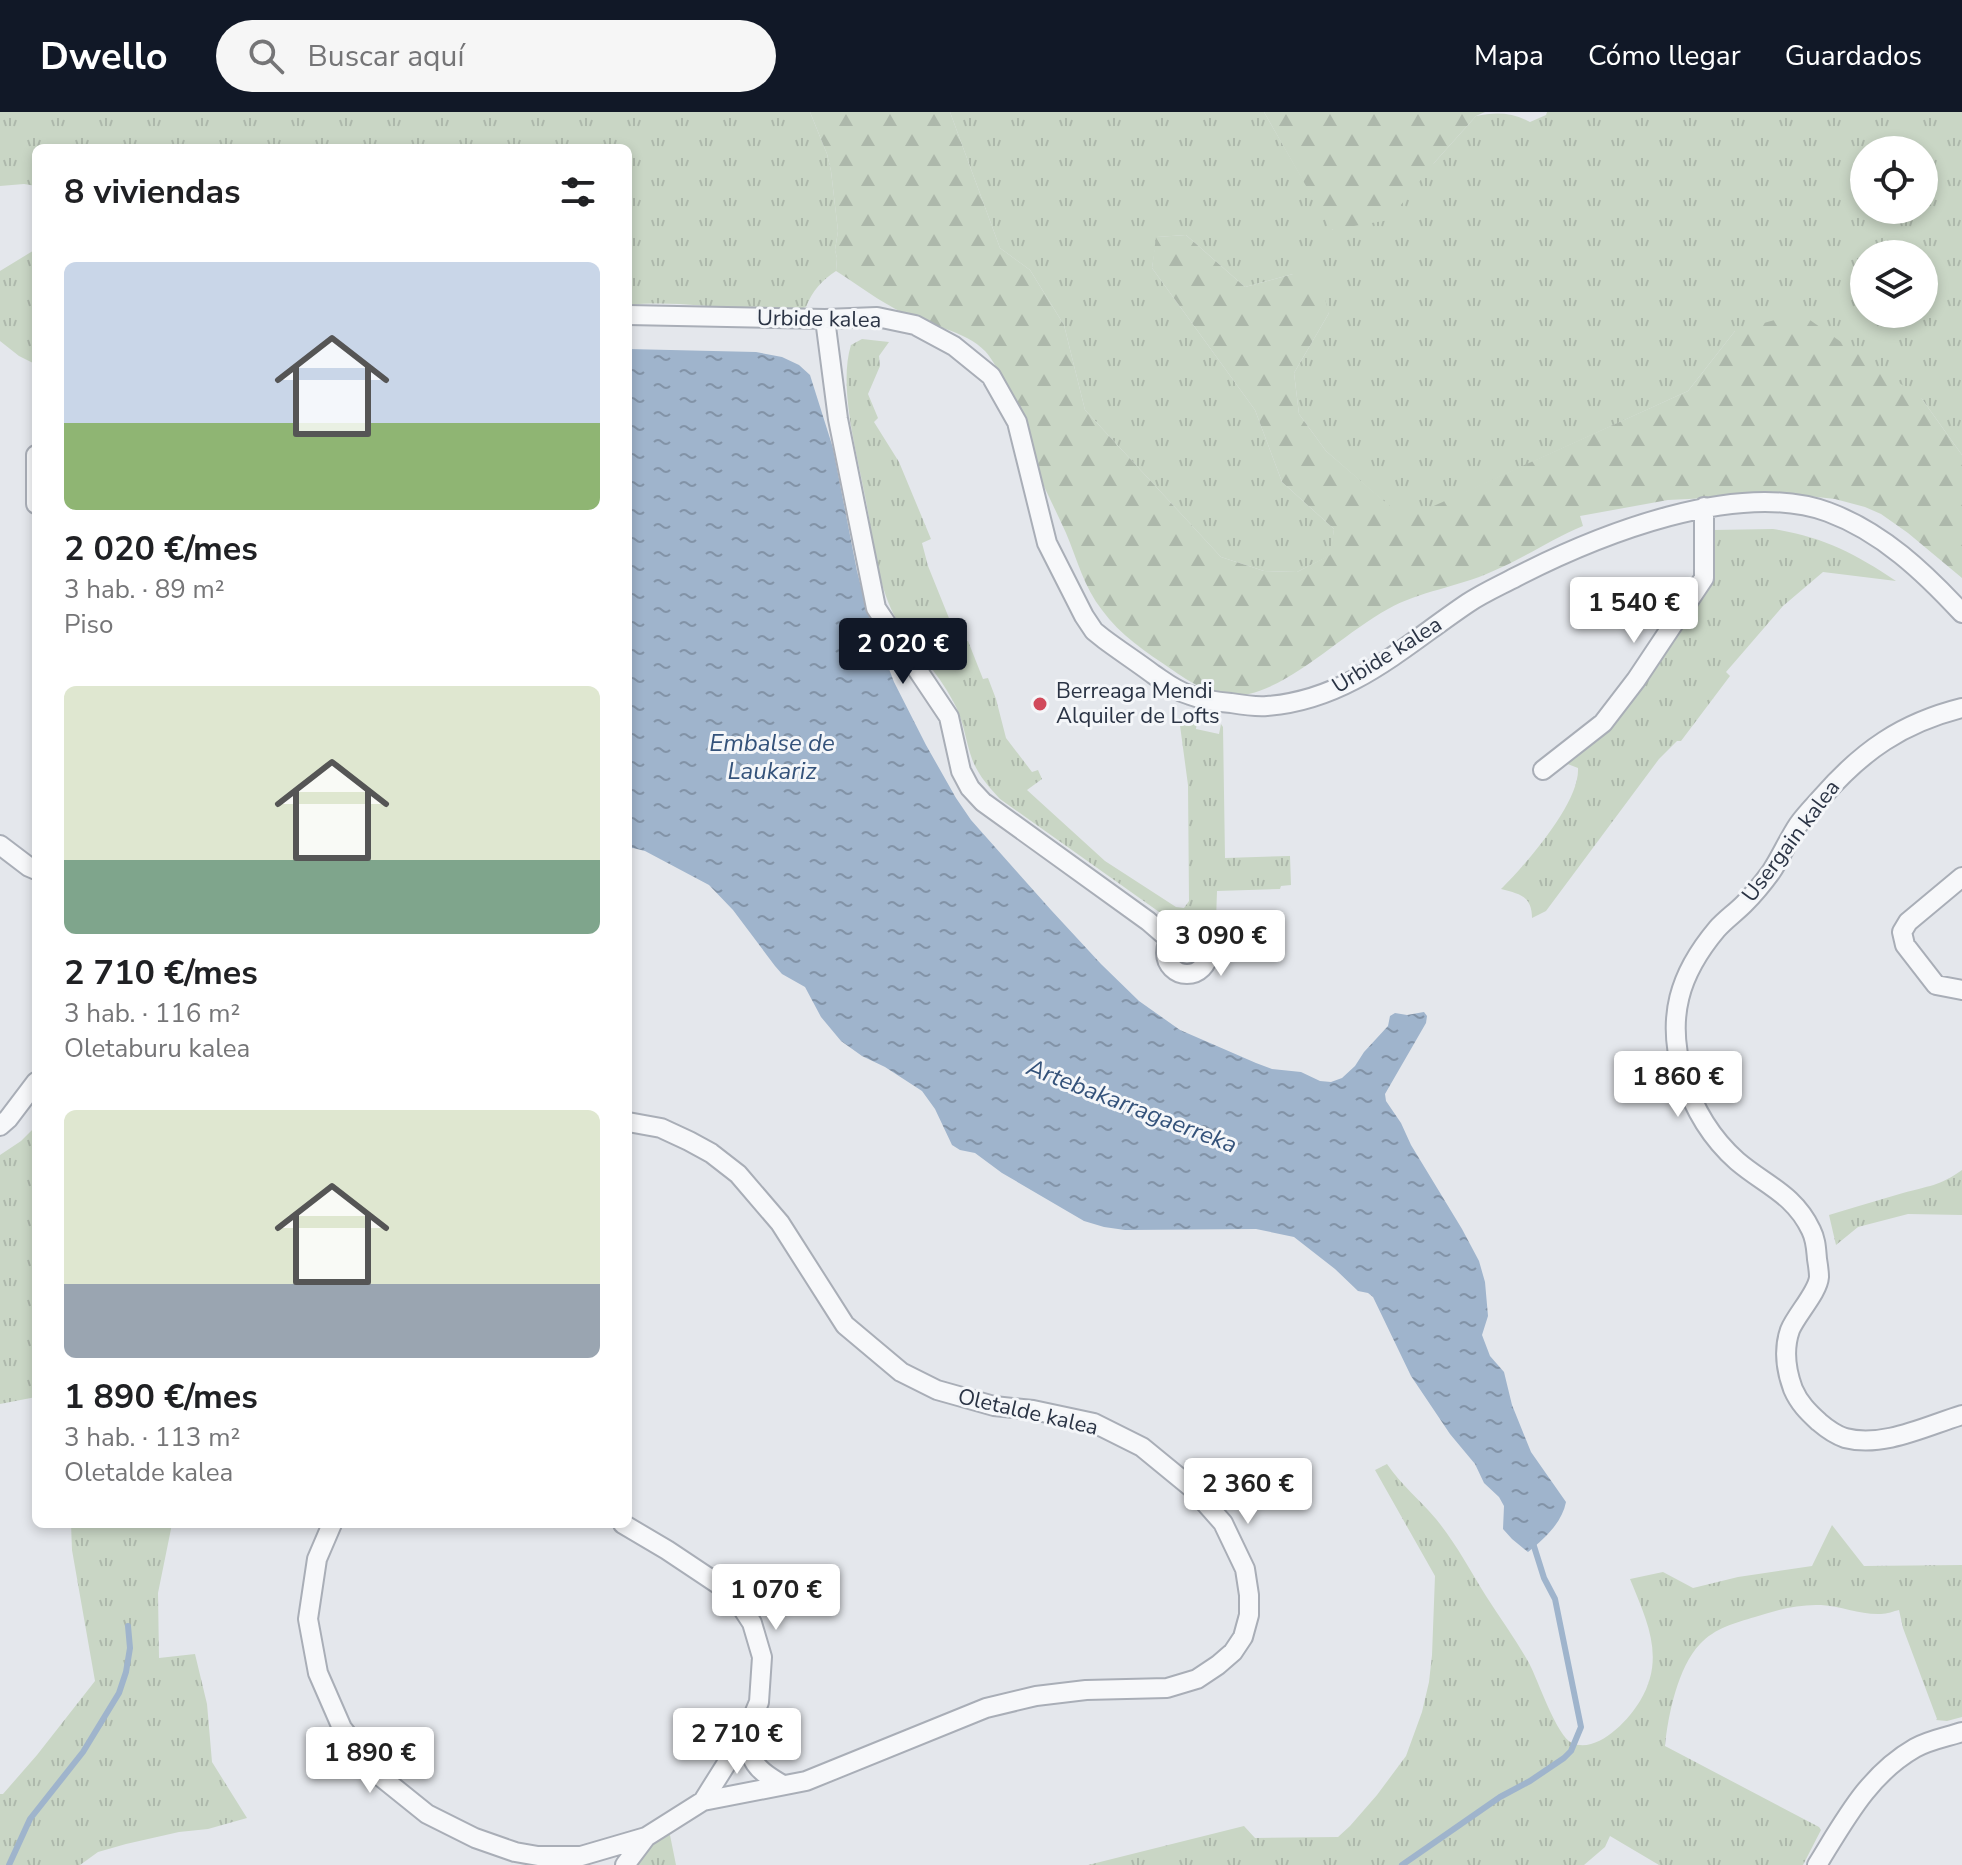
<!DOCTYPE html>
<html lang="es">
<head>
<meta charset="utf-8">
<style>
  body { margin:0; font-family:"Nunito Sans",sans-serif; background:#f6f6f6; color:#202124; height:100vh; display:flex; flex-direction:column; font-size:30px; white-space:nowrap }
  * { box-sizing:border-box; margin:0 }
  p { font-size:26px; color:#757577 }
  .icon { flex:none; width:44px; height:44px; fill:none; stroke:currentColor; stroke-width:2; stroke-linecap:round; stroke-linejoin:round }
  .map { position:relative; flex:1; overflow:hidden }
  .panel { position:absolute; left:32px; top:32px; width:600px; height:1384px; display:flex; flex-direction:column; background:#fff; border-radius:12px; box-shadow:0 4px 12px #0003 }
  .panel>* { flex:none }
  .tools { position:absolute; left:1850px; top:24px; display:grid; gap:16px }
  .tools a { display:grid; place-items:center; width:88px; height:88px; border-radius:50%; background:#fff; box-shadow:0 4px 12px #0003; font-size:40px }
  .price { position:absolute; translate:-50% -68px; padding:0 18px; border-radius:8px; background:#fff; color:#222; font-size:26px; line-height:52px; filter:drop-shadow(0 2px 4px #0008) }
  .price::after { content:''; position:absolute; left:50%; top:48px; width:24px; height:18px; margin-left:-12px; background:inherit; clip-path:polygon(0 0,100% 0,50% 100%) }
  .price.selected { background:#111827; color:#fff }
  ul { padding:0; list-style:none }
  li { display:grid; align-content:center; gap:16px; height:424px; padding:0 32px }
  li span { display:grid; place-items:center; height:248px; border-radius:12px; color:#555 }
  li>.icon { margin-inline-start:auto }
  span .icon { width:144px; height:144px; fill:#fffc; stroke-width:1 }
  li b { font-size:34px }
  h2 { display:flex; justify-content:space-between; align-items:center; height:96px; padding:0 32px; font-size:34px }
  header { display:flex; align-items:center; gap:48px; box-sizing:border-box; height:112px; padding:0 40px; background:#111827; color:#fff }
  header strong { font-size:38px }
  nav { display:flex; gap:44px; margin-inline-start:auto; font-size:28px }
  .search { width:560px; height:72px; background:#f6f6f6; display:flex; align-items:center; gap:20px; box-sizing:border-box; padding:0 28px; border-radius:44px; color:#757577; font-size:30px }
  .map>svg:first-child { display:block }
  .grass { fill:url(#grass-tufts); fill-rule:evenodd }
  .forest { fill:url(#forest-firs) }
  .water { fill:url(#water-ripples) }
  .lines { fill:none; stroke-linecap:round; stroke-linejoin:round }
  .stream { stroke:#9fb4cc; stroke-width:6 }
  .minor-casing { stroke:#a9aeb7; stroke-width:22 }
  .minor { stroke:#f7f8fa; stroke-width:18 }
  .poi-dot { fill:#d1495b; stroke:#f4f6f9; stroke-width:3 }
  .labels { text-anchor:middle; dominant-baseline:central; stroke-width:6; stroke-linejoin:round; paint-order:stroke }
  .street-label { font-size:22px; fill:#2b3445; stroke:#f4f6f9 }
  .poi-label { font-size:22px; fill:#2b3445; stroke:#f4f6f9; text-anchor:start }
  .water-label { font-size:24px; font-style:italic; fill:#34527a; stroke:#f4f6f9 }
</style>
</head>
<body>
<header>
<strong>Dwello</strong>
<div class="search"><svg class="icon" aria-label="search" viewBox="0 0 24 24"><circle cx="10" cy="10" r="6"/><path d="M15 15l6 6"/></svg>Buscar aquí</div>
<nav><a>Mapa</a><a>Cómo llegar</a><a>Guardados</a></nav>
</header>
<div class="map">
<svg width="1962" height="1753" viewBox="0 0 1962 1753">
  <defs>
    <pattern id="grass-tufts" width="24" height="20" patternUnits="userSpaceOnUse" patternTransform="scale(2)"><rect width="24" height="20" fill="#c9d6c5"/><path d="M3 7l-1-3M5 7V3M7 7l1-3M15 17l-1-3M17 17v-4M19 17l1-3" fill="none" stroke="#adb8ab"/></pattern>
    <pattern id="forest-firs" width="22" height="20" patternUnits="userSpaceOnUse" patternTransform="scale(2)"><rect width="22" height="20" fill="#c9d6c5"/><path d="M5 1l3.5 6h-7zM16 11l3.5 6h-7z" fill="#adb8ab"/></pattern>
    <pattern id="water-ripples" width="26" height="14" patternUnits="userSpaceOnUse" patternTransform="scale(2)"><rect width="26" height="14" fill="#9fb4cc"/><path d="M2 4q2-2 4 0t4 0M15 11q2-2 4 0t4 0" fill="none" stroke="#8293a7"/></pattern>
  </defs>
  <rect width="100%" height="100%" fill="#e4e7ec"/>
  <!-- grass -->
  <path class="grass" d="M0 0H810L827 42 831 59 838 119 835 138 837 146 836 159C822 168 812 179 806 195L800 197C781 198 761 199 743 197 704 194 667 189 628 193V36H36V74L24 72 0 74Z
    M950 0H1264L1332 118 1434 51 1476 4C1495 0 1512 0 1530 10L1546 3 1547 0H1962V343L1922 287 1735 219 1688 279 1405 408 1326 339 1299 302 1294 261 1329 201 1293 162 1245 175 1186 123 1157 125 1152 156 1255 298 1282 370 1334 417 1331 443 1297 460 1264 459 1221 445 1085 298 1064 213 1030 158 1000 136ZM1864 38H1924V98H1864ZM1864 142H1924V202H1864Z
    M36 137V252H35L19 244 0 229V159Z
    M862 227 889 230 879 244 880 254 868 282 878 306 874 310 899 350 931 427 922 431 928 454 959 531 968 529 983 567 988 566 996 587 1006 626 1032 660 1038 658 1042 667 1027 678 1105 749 1176 795 1184 796 1189 789 1188 673 1179 606H1187L1197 609 1196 617 1219 622 1221 612 1223 615 1225 746 1290 744 1291 773 1281 774 1280 777 1217 779 1216 809 1169 807 1000 687C989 675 978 663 972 647 965 628 964 608 953 589 937 558 910 534 894 503 876 467 873 424 865 384 857 341 838 274 851 233Z
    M1773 417C1823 425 1854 441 1896 469L1823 460 1783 494 1726 560 1730 564 1681 629H1677L1659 647 1546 799 1532 806C1532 784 1520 782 1501 777 1525 753 1580 691 1578 656L1565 651C1617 617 1652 564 1683 511 1693 495 1707 473 1711 455 1714 444 1713 430 1713 418Z
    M36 1014V1285L0 1292V1043L21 1029Z
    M1962 1058V1103L1908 1102 1858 1115 1836 1133 1829 1103C1853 1096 1878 1088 1903 1081 1928 1074 1940 1074 1962 1058Z
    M1387 1352C1401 1373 1420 1388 1436 1407 1455 1430 1470 1458 1486 1484 1500 1506 1516 1528 1529 1551 1538 1568 1557 1625 1572 1631 1597 1642 1628 1609 1640 1589 1666 1546 1647 1509 1630 1467L1663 1460 1693 1476 1738 1465 1812 1454 1832 1413 1864 1454 1962 1453V1605L1947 1609 1936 1608 1937 1607 1903 1516 1899 1498C1894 1499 1887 1502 1881 1502 1861 1503 1841 1494 1821 1493 1798 1492 1776 1498 1755 1505 1735 1511 1715 1516 1700 1532 1678 1555 1668 1603 1665 1634L1819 1715 1821 1718 1803 1753H1659L1610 1724 1605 1735 1584 1753H1088L1244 1714 1255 1726 1338 1725 1350 1714 1377 1683 1406 1644 1422 1600 1429 1570 1432 1543 1435 1464 1375 1358Z
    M71 1412H172L158 1481 159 1546 195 1542 207 1592 212 1650 247 1706 208 1717 179 1720 126 1732 98 1740 80 1753H0V1682H3L37 1643 95 1569 72 1438Z
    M669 1718 676 1753H633L646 1737Z"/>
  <!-- forest -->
  <path class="forest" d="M810 0H950L1000 136 1030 158 1064 213 1085 298 1221 445 1264 459 1297 460 1330 443 1334 417 1282 370 1255 298 1152 156 1156 125 1186 123 1245 175 1293 162 1318 163 1329 201 1294 261 1299 302 1326 339 1405 407 1688 279 1735 219 1800 201 1922 287 1962 343V466L1908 421 1881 402 1865 395 1835 387 1791 382 1668 388 1580 404 1583 414C1551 427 1523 447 1491 460 1458 475 1420 479 1388 497 1344 521 1297 570 1249 582 1222 590 1192 572 1171 557 1146 540 1120 523 1102 498 1084 475 1077 447 1066 421 1052 390 1036 360 1024 327 1014 301 1004 260 985 239 966 219 927 213 903 201 879 189 858 173 836 159L837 146 835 138 838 119 831 59 827 42Z
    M1264 0H1485L1476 4 1434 51 1389 108 1331 118Z"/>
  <!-- water -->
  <path class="water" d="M628 237 756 240 782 245 799 253 810 263 833 336 857 459 868 502 894 570 926 633 956 686 971 708 1051 798 1101 852 1139 889 1180 918 1256 951 1272 957 1301 960 1320 969 1331 970 1342 966 1355 954 1364 940 1388 914 1390 904 1395 901 1407 903 1424 900 1427 904 1426 911 1385 982 1386 989 1401 1011 1411 1033 1462 1117 1479 1149 1485 1170 1488 1204 1482 1223 1490 1244 1504 1260 1512 1293 1531 1340 1566 1390C1562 1411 1544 1427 1528 1440L1512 1427 1503 1417 1504 1394 1499 1385 1484 1371 1475 1352 1450 1322 1411 1264 1373 1185 1368 1181 1358 1179 1335 1157 1294 1125 1256 1117 1125 1118 1104 1115 1084 1109 1002 1061 975 1041 960 1038 952 1033 935 997 922 979 885 955 862 944 841 929 821 905 805 875 782 862 775 854 733 798 709 773 645 739 633 736 628 737Z"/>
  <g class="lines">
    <!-- stream -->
    <path class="stream" d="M9 1753 30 1707 83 1640 119 1581 126 1560 130 1536 128 1514
      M1402 1753 1500 1685 1530 1669 1564 1646 1571 1639 1581 1615 1555 1487 1544 1466 1532 1428"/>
    <!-- minor casing -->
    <g class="minor-casing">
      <path id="minor" d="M628 203 825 207 877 205 915 213 954 234 991 264 1017 310 1047 431 1084 504 1094 519 1104 527C1120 539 1137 550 1153 562 1165 570 1176 579 1190 583 1203 588 1217 590 1231 591 1243 593 1255 595 1267 594 1349 588 1404 534 1468 491 1483 481 1501 473 1516 465 1598 423 1737 367 1828 400 1882 420 1924 460 1962 501
        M825 207 838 307 876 496 949 605 961 659 970 676 983 690 1148 809 1170 828
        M36 343V392
        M1962 596C1902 611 1862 639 1822 685 1814 694 1805 703 1798 713 1788 728 1781 745 1771 760 1763 771 1753 783 1744 792 1735 801 1725 808 1717 817 1679 862 1666 906 1683 963 1693 995 1711 1026 1737 1049 1765 1073 1794 1082 1811 1118 1816 1128 1816 1136 1817 1147 1818 1153 1819 1160 1819 1165 1818 1180 1796 1203 1790 1218 1783 1238 1786 1258 1793 1277 1799 1291 1808 1300 1819 1310 1826 1316 1836 1323 1845 1326 1883 1336 1926 1314 1962 1303
        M1543 658 1603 611 1636 568 1704 466V395
        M0 733 29 755 36 758
        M1962 765 1908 810 1902 820 1905 833 1936 873 1962 878
        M1166 841a21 21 0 1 1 42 0a21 21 0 1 1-42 0Z
        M0 1014 8 1007 36 970
        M332 1412 317 1447 308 1507 318 1561 342 1616 381 1665 427 1702 475 1726 515 1740 538 1744H581L646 1725 703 1689 806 1669 986 1596 1036 1584 1086 1578 1167 1576 1197 1567 1218 1553 1233 1540 1243 1525 1249 1503V1483L1245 1457 1223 1411 1192 1376 1142 1335 1094 1311 1033 1298 994 1294 937 1278 901 1260 845 1213 780 1111 738 1062 711 1041 689 1029 661 1016 628 1010
        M623 1412 667 1438 733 1482 752 1511 762 1545 759 1590 747 1619 703 1689
        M747 1619C750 1651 755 1657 783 1673
        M625 1753 646 1725
        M1817 1753C1845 1708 1868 1663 1915 1636 1929 1628 1947 1625 1962 1620"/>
    </g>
    <!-- minor -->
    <use href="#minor" class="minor"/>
  </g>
  <!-- markers -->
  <circle class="poi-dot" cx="1040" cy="592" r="8"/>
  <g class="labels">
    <!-- street labels -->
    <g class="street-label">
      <text transform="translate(819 207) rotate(1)">Urbide kalea</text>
      <text transform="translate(1387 543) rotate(-32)">Urbide kalea</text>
      <text transform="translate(1791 729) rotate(-53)">Usergain kalea</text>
      <text transform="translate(1028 1300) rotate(13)">Oletalde kalea</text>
    </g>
    <!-- poi labels -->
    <g class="poi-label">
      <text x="1056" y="579">Berreaga Mendi<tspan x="1056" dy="25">Alquiler de Lofts</tspan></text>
    </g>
    <!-- water labels -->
    <g class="water-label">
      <text x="772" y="631">Embalse de<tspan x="772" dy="28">Laukariz</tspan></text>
      <text transform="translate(1132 994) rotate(21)">Artebakarragaerreka</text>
    </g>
  </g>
</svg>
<div class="tools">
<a><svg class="icon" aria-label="locate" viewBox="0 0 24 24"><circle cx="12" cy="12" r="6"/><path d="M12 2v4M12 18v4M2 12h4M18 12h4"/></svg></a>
<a><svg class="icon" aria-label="layers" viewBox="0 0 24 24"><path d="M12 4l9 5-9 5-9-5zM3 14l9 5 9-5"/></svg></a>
</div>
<b class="price" style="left:1634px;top:533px">1 540 €</b>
<b class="price selected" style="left:903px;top:574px">2 020 €</b>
<b class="price" style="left:1221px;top:866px">3 090 €</b>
<b class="price" style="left:1678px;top:1007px">1 860 €</b>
<b class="price" style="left:1248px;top:1414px">2 360 €</b>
<b class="price" style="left:776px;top:1520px">1 070 €</b>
<b class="price" style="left:737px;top:1664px">2 710 €</b>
<b class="price" style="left:370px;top:1683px">1 890 €</b>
<section class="panel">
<h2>8 viviendas<svg class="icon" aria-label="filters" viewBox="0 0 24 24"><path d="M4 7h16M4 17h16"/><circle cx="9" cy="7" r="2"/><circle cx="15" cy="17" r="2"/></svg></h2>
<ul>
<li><span style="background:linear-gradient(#c9d6e8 65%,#8fb573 0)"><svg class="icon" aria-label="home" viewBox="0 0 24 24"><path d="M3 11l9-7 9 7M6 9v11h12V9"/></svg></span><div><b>2 020 €/mes</b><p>3 hab. · 89 m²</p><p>Piso</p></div></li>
<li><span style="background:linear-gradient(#dfe7d0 70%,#7fa58c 0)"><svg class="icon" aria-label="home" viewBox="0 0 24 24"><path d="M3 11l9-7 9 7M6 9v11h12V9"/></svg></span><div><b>2 710 €/mes</b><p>3 hab. · 116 m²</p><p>Oletaburu kalea</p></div></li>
<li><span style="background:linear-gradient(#dfe7d0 70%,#9aa5b1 0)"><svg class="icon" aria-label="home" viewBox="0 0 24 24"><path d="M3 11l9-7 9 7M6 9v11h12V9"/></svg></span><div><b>1 890 €/mes</b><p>3 hab. · 113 m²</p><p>Oletalde kalea</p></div></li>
</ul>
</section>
</div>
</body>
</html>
